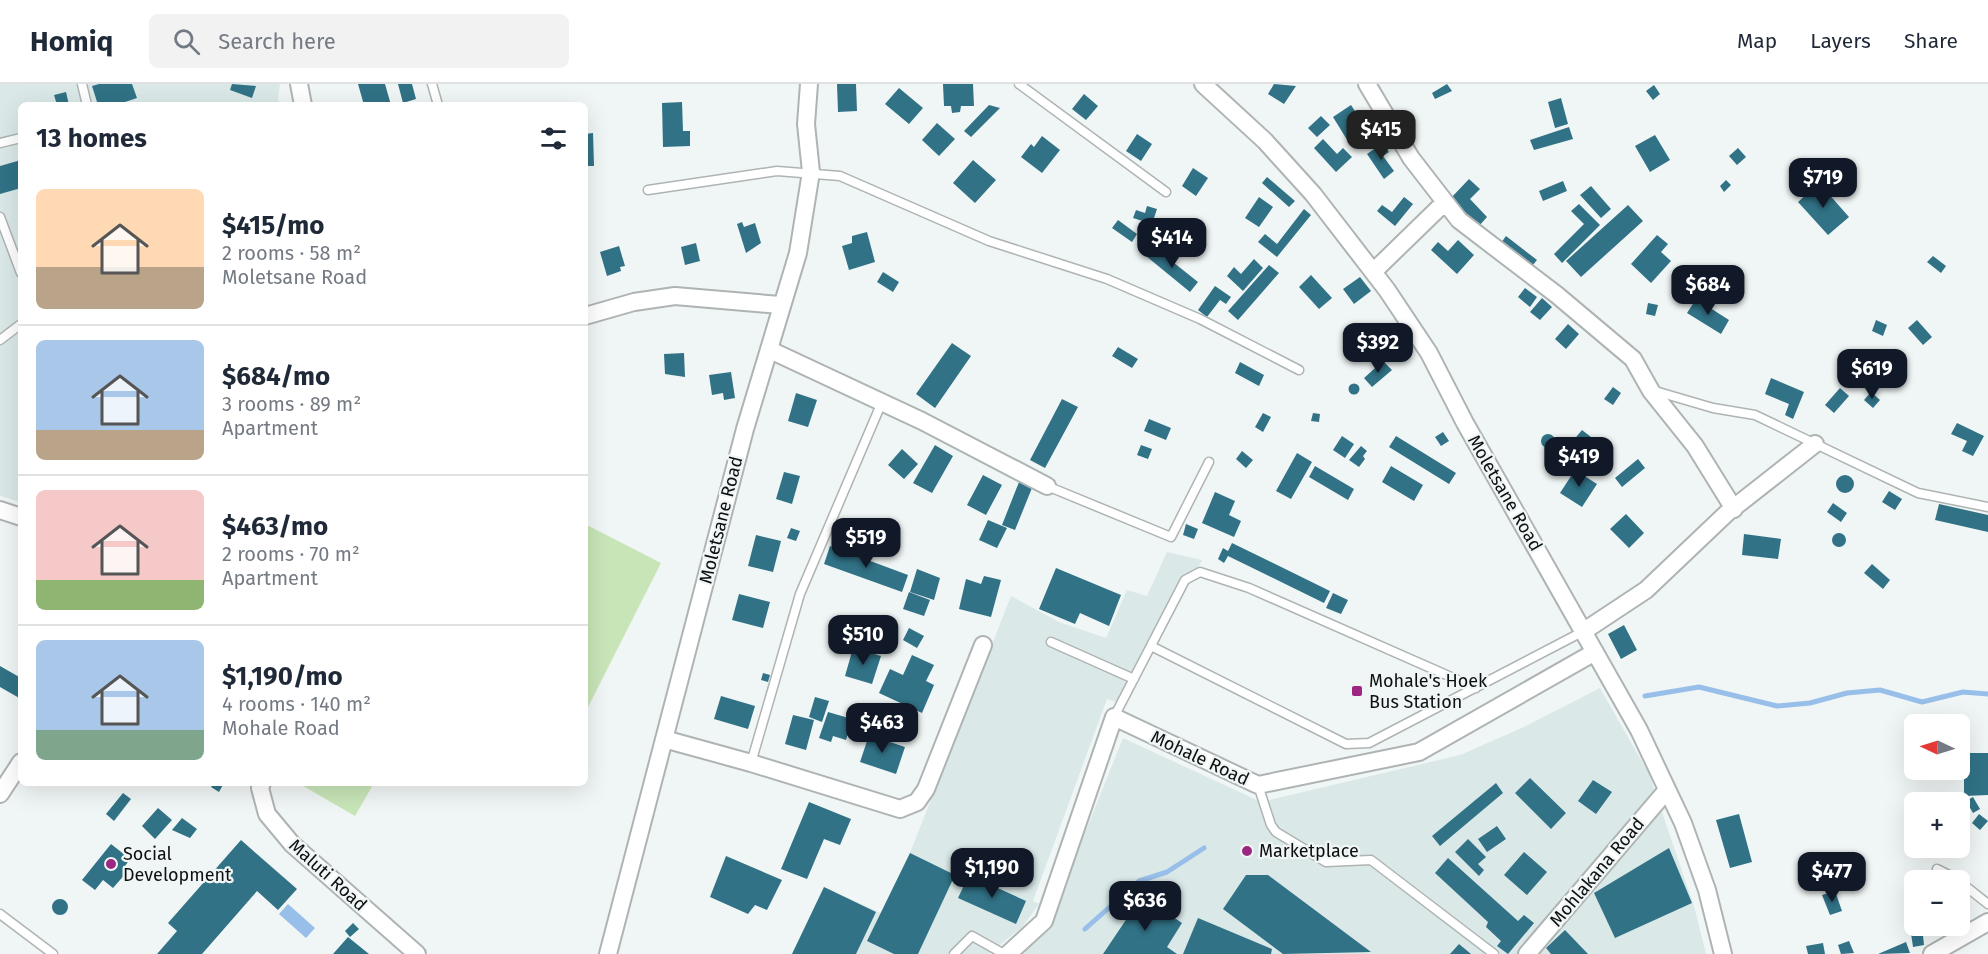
<!DOCTYPE html>
<html lang="en">
<head>
<meta charset="utf-8">
<style>
  body { margin:0; font-family:"Fira Sans",sans-serif; background:#f2f2f3; color:#1f2937; height:100vh; display:flex; flex-direction:column; font-size:22px; white-space:nowrap }
  * { box-sizing:border-box; margin:0 }
  p { font-size:20px; color:#747a83 }
  .icon { flex:none; width:33px; height:33px; fill:none; stroke:currentColor; stroke-width:2; stroke-linecap:round; stroke-linejoin:round }
  .map { position:relative; flex:1; overflow:hidden }
  .drawer { position:absolute; left:18px; top:18px; width:570px; height:684px; display:flex; flex-direction:column; background:#fff; border-radius:9px; box-shadow:0 6px 24px #0002 }
  .drawer>* { flex:none }
  .needle { width:39px; rotate:274deg }
  .buttons { position:absolute; left:1904px; top:630px; display:grid; gap:12px }
  .buttons a { display:grid; place-items:center; width:66px; height:66px; border-radius:9px; background:#fff; box-shadow:0 6px 24px #0002; font-size:30px }
  .price { position:absolute; translate:-50% -51px; padding:0 14px; border-radius:12px; background:#111827; color:#fff; font-size:20px; line-height:39px; filter:drop-shadow(0 2px 3px #0008) }
  .price::after { content:''; position:absolute; left:50%; top:36px; width:18px; height:14px; margin-left:-9px; background:inherit; clip-path:polygon(0 0,100% 0,50% 100%) }
  .price.active { background:#222; color:#fff }
  ul { padding:0; list-style:none }
  li { display:flex; align-items:center; gap:18px; height:150px; padding:0 18px }
  li+li { border-top:2px solid #e0e1e3 }
  li span { display:grid; place-items:center; flex:none; width:168px; height:120px; border-radius:9px; color:#555 }
  li>.icon { margin-inline-start:auto }
  span .icon { width:72px; height:72px; fill:#fffc; stroke-width:1 }
  li b { font-size:26px }
  h2 { display:flex; justify-content:space-between; align-items:center; height:72px; padding:0 18px; font-size:26px }
  header { display:flex; align-items:center; gap:36px; box-sizing:border-box; height:84px; padding:0 30px; background:#fff; border-bottom:2px solid #e0e1e3 }
  header strong { font-size:28px }
  nav { display:flex; gap:33px; margin-inline-start:auto; font-size:21px }
  .search { width:420px; height:54px; background:#f2f2f3; display:flex; align-items:center; gap:15px; box-sizing:border-box; padding:0 21px; border-radius:9px; color:#747a83; font-size:22px }
  .map>svg:first-child { display:block }
  .built { fill:#dae9e8 }
  .green { fill:#c8e5b8 }
  .water { fill:#98bfe9 }
  .lines { fill:none; stroke-linecap:round; stroke-linejoin:round }
  .stream { stroke:#98bfe9; stroke-width:5 }
  .building { fill:#317286 }
  .lane-casing { stroke:#aeb4b3; stroke-width:11 }
  .street-casing { stroke:#aeb4b3; stroke-width:20 }
  .lane { stroke:#fff; stroke-width:8 }
  .street { stroke:#fff; stroke-width:16 }
  .poi-dot { fill:#9b2783; stroke:#f0f6f5; stroke-width:2 }
  .labels { text-anchor:middle; dominant-baseline:central; stroke-width:4.5; stroke-linejoin:round; paint-order:stroke }
  .street-label { font-size:18px; fill:#0e1010; stroke:#f0f6f5 }
  .poi-label { font-size:18px; fill:#0e1010; stroke:#f0f6f5; text-anchor:start }
</style>
</head>
<body>
<header>
<strong>Homiq</strong>
<div class="search"><svg class="icon" aria-label="search" viewBox="0 0 24 24"><circle cx="10" cy="10" r="6"/><path d="M15 15l6 6"/></svg>Search here</div>
<nav><a>Map</a><a>Layers</a><a>Share</a></nav>
</header>
<div class="map">
<svg width="1988" height="870" viewBox="0 0 1988 870">
  <rect width="100%" height="100%" fill="#f0f6f5"/>
  <!-- built -->
  <path class="built" d="M0 0H280L278 15 281 21H21V418L0 412Z
    M1167 468 1202 476 1125 621 1107 615 1033 817 1039 820 1023 842 989 870H792L824 803 881 829 912 764 1011 512 1059 538 1106 554 1127 506 1147 512Z
    M1600 604 1649 690 1694 822 1706 870H1024L1050 836 1123 654 1261 718 1460 671 1524 643Z"/>
  <!-- green -->
  <path class="green" d="M585 440 661 479 586 627H585Z
    M298 699H374L355 732Z"/>
  <!-- water -->
  <path class="water" d="M288 820 315 844 306 854 279 830Z"/>
  <g class="lines">
    <!-- stream -->
    <path class="stream" d="M1645 612 1699 603 1777 622 1810 619 1847 609 1880 606 1922 618 1963 608 1988 610
      M1085 845 1139 797 1167 788 1204 764"/>
  </g>
  <!-- building -->
  <path class="building" d="M99 0H132L137 14 116 21H98L92 2Z
    M232 0 256 2 252 14 230 6Z
    M358 0H385L391 21H364Z
    M398 0H412L416 15 403 19Z
    M837 0H856L857 27 838 28Z
    M943 0H973L974 22H961L960 28 952 29 951 22H944Z
    M1274 0 1296 2 1284 20 1268 10Z
    M1447 0 1452 7 1435 15 1432 9Z
    M1654 1 1660 10 1653 16 1646 7Z
    M899 4 923 24 909 40 885 20Z
    M66 8 69 21H57L54 11Z
    M1084 10 1098 22 1086 36 1072 25Z
    M1561 14 1568 40 1555 44 1548 18Z
    M682 18 683 47H690V62L663 63 662 19Z
    M989 21 1000 24 971 53 964 47Z
    M1351 21 1368 47 1349 59 1333 33Z
    M1321 32 1330 41 1317 53 1308 44Z
    M937 39 955 55 939 72 922 56Z
    M1569 43 1573 55 1534 66 1530 56Z
    M593 49 594 82H585V50Z
    M1137 50 1152 60 1141 77 1126 67Z
    M1655 51 1670 76 1650 88 1635 62Z
    M1042 52 1060 66 1042 89 1021 73 1031 60 1034 63Z
    M1323 55 1337 70 1343 64 1352 73 1336 88 1314 64Z
    M1383 59 1389 68 1383 72 1394 87 1384 95 1367 70Z
    M1738 64 1746 73 1737 81 1729 72Z
    M21 76V104L0 110V82Z
    M973 76 996 96 975 119 953 99Z
    M1193 84 1208 94 1196 112 1182 102Z
    M1267 93 1295 117 1289 123 1262 99Z
    M1469 95 1480 105 1470 115 1487 133 1479 142 1451 114Z
    M1726 96 1731 101 1724 108 1720 102Z
    M1563 97 1567 107 1543 117 1539 107Z
    M1819 99 1849 133 1828 151 1798 118Z
    M1591 102 1611 125 1601 134 1580 111Z
    M1259 113 1273 123 1259 143 1245 134Z
    M1404 113 1413 120 1395 142 1377 127 1382 121 1392 128Z
    M1579 120 1600 141 1562 179 1554 170 1584 140 1571 127Z
    M1628 121 1643 137 1581 193 1566 177Z
    M1147 122 1157 125 1152 140 1133 134 1136 126 1145 129Z
    M1304 125 1311 131 1277 173 1258 158 1265 150 1277 160Z
    M1118 136 1137 150 1132 158 1112 144Z
    M742 138 744 143 755 139 761 159 746 169 737 140Z
    M867 148 875 178 849 186 842 162 852 159V152Z
    M1657 151 1668 160 1661 168 1671 177 1651 199 1631 180Z
    M1506 152 1537 176 1528 187 1498 163Z
    M1458 156 1474 171 1457 190 1431 166 1438 158 1448 167Z
    M696 159 700 177 685 181 681 163Z
    M619 162 625 182 620 183 621 187 607 192 600 168Z
    M1154 163 1198 198 1190 208 1146 172Z
    M1933 172 1946 182 1941 189 1927 178Z
    M1254 175 1263 184 1243 207 1227 192 1234 183 1241 190Z
    M1269 181 1279 189 1238 236 1228 227Z
    M883 188 899 198 893 208 877 198Z
    M1311 191 1332 214 1319 225 1299 203Z
    M1360 193 1371 207 1354 220 1343 205Z
    M1215 202 1231 213 1226 220 1220 216 1207 233 1198 226Z
    M1525 204 1537 213 1530 223 1518 213Z
    M1542 214 1552 223 1540 236 1530 228Z
    M1696 215 1729 236 1721 250 1687 229Z
    M1648 219 1658 221 1655 232 1646 230Z
    M1876 236 1887 241 1883 252 1872 247Z
    M1917 236 1932 253 1923 261 1908 244Z
    M1568 240 1579 250 1566 265 1555 255Z
    M952 259 971 272 935 324 916 310Z
    M1118 263 1138 275 1132 284 1112 272Z
    M684 269 685 293 665 290 664 270Z
    M1383 277 1392 286 1372 303 1364 294Z
    M1240 278 1264 291 1259 302 1235 289Z
    M731 288 735 314 724 316 723 309 712 311 709 291Z
    M1771 294 1804 308 1793 335 1785 331 1789 320 1765 310Z
    M1348.5 305a5.5 5.5 0 1 1 11 0a5.5 5.5 0 1 1-11 0Z
    M1613 303 1621 309 1613 321 1604 315Z
    M1840 304 1849 312 1834 329 1825 321Z
    M1871 308 1880 316 1873 324 1864 316Z
    M796 309 817 316 808 343 788 337Z
    M1062 315 1078 323 1045 384 1030 376Z
    M1263 329 1271 333 1263 348 1255 343Z
    M1313 329 1320 330 1319 338 1311 337Z
    M1149 335 1171 344 1166 356 1144 347Z
    M1957 339 1984 352 1973 372 1962 367 1967 357 1951 350Z
    M1582 346 1591 353 1581 365 1572 358Z
    M1443 348 1449 357 1441 362 1435 353Z
    M1541 357a7 7 0 1 1 14 0a7 7 0 1 1-14 0Z
    M1342 352 1354 360 1345 374 1333 366Z
    M1396 352 1456 389 1449 400 1389 363Z
    M935 361 953 372 932 409 913 399Z
    M1141 361 1152 365 1148 375 1137 371Z
    M1361 362 1367 367 1363 372 1365 375 1359 383 1349 376Z
    M902 365 918 380 904 395 888 381Z
    M1242 367 1253 376 1246 384 1236 375Z
    M1297 369 1312 378 1291 415 1276 407Z
    M1562 369 1571 378 1564 385 1555 376Z
    M1638 375 1645 384 1622 403 1615 394Z
    M1315 382 1354 405 1348 416 1309 393Z
    M1391 382 1423 401 1414 417 1382 398Z
    M1575 386 1597 400 1582 423 1560 409Z
    M784 388 800 392 792 420 776 415Z
    M1836 400a9 9 0 1 1 18 0a9 9 0 1 1-18 0Z
    M983 391 1002 401 986 431 967 421Z
    M1021 393 1034 399 1015 446 1002 441Z
    M1889 407 1902 415 1895 426 1882 418Z
    M1215 408 1235 417 1229 431 1241 437 1234 453 1202 439Z
    M1833 419 1847 429 1841 438 1827 428Z
    M1939 420 1988 431V448L1935 436Z
    M1626 430 1644 449 1629 464 1610 445Z
    M988 436 1007 444 997 464 979 456Z
    M1186 440 1198 445 1194 455 1183 451Z
    M791 444 800 447 796 457 787 454Z
    M1832 456a7 7 0 1 1 14 0a7 7 0 1 1-14 0Z
    M1744 450 1781 455 1778 475 1742 471Z
    M756 451 781 457 773 488 748 482Z
    M1232 459 1330 507 1324 519 1228 472 1224 479 1218 475 1223 464 1228 467Z
    M830 462 908 491 902 508 824 480Z
    M1872 480 1890 496 1883 505 1864 489Z
    M1056 484 1121 511 1109 542 1080 529 1075 540 1039 525Z
    M917 485 940 494 934 516 910 508Z
    M984 492 1001 496 991 533 959 525 966 495 981 500Z
    M909 508 930 516 924 532 903 525Z
    M1333 509 1348 516 1341 530 1326 524Z
    M739 510 770 518 763 544 732 536Z
    M1624 541 1637 566 1621 575 1608 550Z
    M909 544 924 552 917 564 903 556Z
    M853 564 881 572 872 600 845 592Z
    M912 571 934 581 926 597 934 601 922 629 879 609 890 585 903 591Z
    M0 582 21 594V615L0 603Z
    M763 589 770 591 768 598 761 596Z
    M721 612 755 622 748 645 714 635Z
    M815 613 829 617 822 638 809 633Z
    M828 628 852 635 846 656 833 652 831 658 819 654Z
    M793 631 814 636 806 666 785 660Z
    M869 651 905 663 896 690 860 678Z
    M1964 669H1988V711L1964 712Z
    M1530 694 1566 729 1551 745 1515 709Z
    M1593 696 1612 708 1596 730 1578 717Z
    M214 699H224L219 708 211 703Z
    M1496 699 1503 709 1440 762 1432 752Z
    M123 709 131 715 114 737 106 730Z
    M1973 713 1980 725 1973 729 1966 717Z
    M809 718 851 735 840 761 824 755 807 795 781 785Z
    M158 724 172 736 155 755 142 742Z
    M1739 730 1752 778 1730 784 1716 736Z
    M1979 730 1988 737 1980 746 1972 739Z
    M182 734 197 745 190 754 172 746Z
    M1497 742 1506 755 1487 768 1478 755Z
    M1468 755 1486 773 1478 780 1484 786 1479 792 1455 768Z
    M241 756 297 805 278 826 257 807 202 870H157L177 847 168 839Z
    M111 760 130 775 123 785 127 788 113 804 103 796 95 806 82 796Z
    M1669 764 1692 819 1615 854 1594 809Z
    M1524 768 1547 788 1527 811 1504 791Z
    M910 769 955 791 918 870H894L867 857Z
    M726 772 782 796 767 826 755 821 748 830 710 813Z
    M1448 774 1518 837 1524 831 1534 839 1508 870 1497 862 1501 857 1486 843 1488 838 1435 789Z
    M969 791 1026 817 1016 840 958 814Z
    M1246 791H1268L1371 868 1283 870 1223 825Z
    M824 803 876 828 856 870H792Z
    M1835 807 1842 827 1830 831 1822 811Z
    M1142 812 1182 839 1167 863 1177 870H1103Z
    M1914 813V826L1908 827 1906 814Z
    M52 823a8 8 0 1 1 16 0a8 8 0 1 1-16 0Z
    M1198 834 1272 865 1271 870H1183Z
    M1914 835V842H1922L1924 861 1913 863 1909 836Z
    M353 839 359 845 350 853 345 847Z
    M1565 846 1588 870H1551L1546 864Z
    M348 853 369 870H333Z
    M1849 857 1854 869 1841 870 1838 861Z
    M1906 858 1910 869 1878 870Z
    M1823 859 1825 870H1808L1806 862Z
    M1459 860 1471 870H1450Z"/>
  <g class="lines">
    <!-- lane casing -->
    <g class="lane-casing">
      <path id="lane" d="M82 0 87 21
        M432 0 438 21
        M1019 0 1166 108
        M0 59 21 54
        M648 106 777 87 840 92 989 157 1107 195 1200 235 1299 286
        M0 133 21 189
        M0 256 21 240
        M1655 307 1713 324 1755 331 1918 409 1988 423
        M1047 402 1171 453 1209 378
        M1051 558 1134 595
        M1151 562 1346 660 1369 659 1584 547
        M1114 633 1185 496 1200 488 1249 504 1476 604
        M751 679 800 510 882 318
        M1258 701 1271 741 1276 748 1326 778 1371 776 1494 870
        M1937 785 1959 796
        M1959 797 1988 820
        M0 830 53 870
        M954 870 972 852 1004 870"/>
    </g>
    <!-- street casing -->
    <g class="street-casing">
      <path id="street" d="M299 0 303 21
        M1203 0 1265 57 1313 110 1387 206 1429 269 1465 339 1639 646 1683 739 1707 806 1723 870
        M1367 0 1411 74 1459 136 1557 211 1633 275 1651 307 1695 362 1734 425
        M1373 188 1444 119
        M585 232 634 218 675 212 780 221
        M770 266 922 337 1047 402
        M0 426 21 433
        M1584 547 1646 506 1727 429 1815 360
        M664 655 751 679 900 725 917 718 926 705 983 561
        M262 699 260 704 267 730 292 760 417 870
        M0 710 21 678
        M608 870 745 345 798 169 811 88 806 40 809 0
        M1008 870 1044 837 1114 633 1258 701 1419 668 1595 568
        M1527 870 1667 706
        M1932 870 1988 838"/>
    </g>
    <!-- lane -->
    <use href="#lane" class="lane"/>
    <!-- street -->
    <use href="#street" class="street"/>
  </g>
  <!-- markers -->
  <g class="poi-dot">
    <rect x="1351" y="601" width="12" height="12" rx="3"/>
    <circle cx="1247" cy="767" r="6"/>
    <circle cx="111" cy="780" r="6"/>
  </g>
  <g class="labels">
    <!-- street labels -->
    <g class="street-label">
      <text transform="translate(1505 409) rotate(60)">Moletsane Road</text>
      <text transform="translate(721 436) rotate(-76)">Moletsane Road</text>
      <text transform="translate(1200 674) rotate(25)">Mohale Road</text>
      <text transform="translate(1597 788) rotate(-50)">Mohlakana Road</text>
      <text transform="translate(328 791) rotate(42)">Maluti Road</text>
    </g>
    <!-- poi labels -->
    <g class="poi-label">
      <text x="1369" y="597">Mohale's Hoek<tspan x="1369" dy="21">Bus Station</tspan></text>
      <text x="1259" y="767">Marketplace</text>
      <text x="123" y="770">Social<tspan x="123" dy="21">Development</tspan></text>
    </g>
  </g>
</svg>
<div class="buttons">
<a><svg class="needle" viewBox="-14 -14 28 28"><path d="M0-13l5 13h-10z" fill="#e53935"/><path d="M0 13l5-13h-10z" fill="#747a83"/></svg></a>
<a>+</a>
<a>−</a>
</div>
<b class="price active" style="left:1381px;top:77px">$415</b>
<b class="price" style="left:1823px;top:125px">$719</b>
<b class="price" style="left:1172px;top:185px">$414</b>
<b class="price" style="left:1708px;top:232px">$684</b>
<b class="price" style="left:1378px;top:290px">$392</b>
<b class="price" style="left:1872px;top:316px">$619</b>
<b class="price" style="left:1579px;top:404px">$419</b>
<b class="price" style="left:866px;top:485px">$519</b>
<b class="price" style="left:863px;top:582px">$510</b>
<b class="price" style="left:882px;top:670px">$463</b>
<b class="price" style="left:992px;top:815px">$1,190</b>
<b class="price" style="left:1832px;top:819px">$477</b>
<b class="price" style="left:1145px;top:848px">$636</b>
<section class="drawer">
<h2>13 homes<svg class="icon" aria-label="filters" viewBox="0 0 24 24"><path d="M4 7h16M4 17h16"/><circle cx="9" cy="7" r="2"/><circle cx="15" cy="17" r="2"/></svg></h2>
<ul>
<li><span style="background:linear-gradient(#ffd9b3 65%,#b9a48a 0)"><svg class="icon" aria-label="home" viewBox="0 0 24 24"><path d="M3 11l9-7 9 7M6 9v11h12V9"/></svg></span><div><b>$415/mo</b><p>2 rooms · 58 m²</p><p>Moletsane Road</p></div></li>
<li><span style="background:linear-gradient(#a9c7e8 75%,#b9a48a 0)"><svg class="icon" aria-label="home" viewBox="0 0 24 24"><path d="M3 11l9-7 9 7M6 9v11h12V9"/></svg></span><div><b>$684/mo</b><p>3 rooms · 89 m²</p><p>Apartment</p></div></li>
<li><span style="background:linear-gradient(#f6c9c9 75%,#8fb573 0)"><svg class="icon" aria-label="home" viewBox="0 0 24 24"><path d="M3 11l9-7 9 7M6 9v11h12V9"/></svg></span><div><b>$463/mo</b><p>2 rooms · 70 m²</p><p>Apartment</p></div></li>
<li><span style="background:linear-gradient(#a9c7e8 75%,#7fa58c 0)"><svg class="icon" aria-label="home" viewBox="0 0 24 24"><path d="M3 11l9-7 9 7M6 9v11h12V9"/></svg></span><div><b>$1,190/mo</b><p>4 rooms · 140 m²</p><p>Mohale Road</p></div></li>
</ul>
</section>
</div>
</body>
</html>
